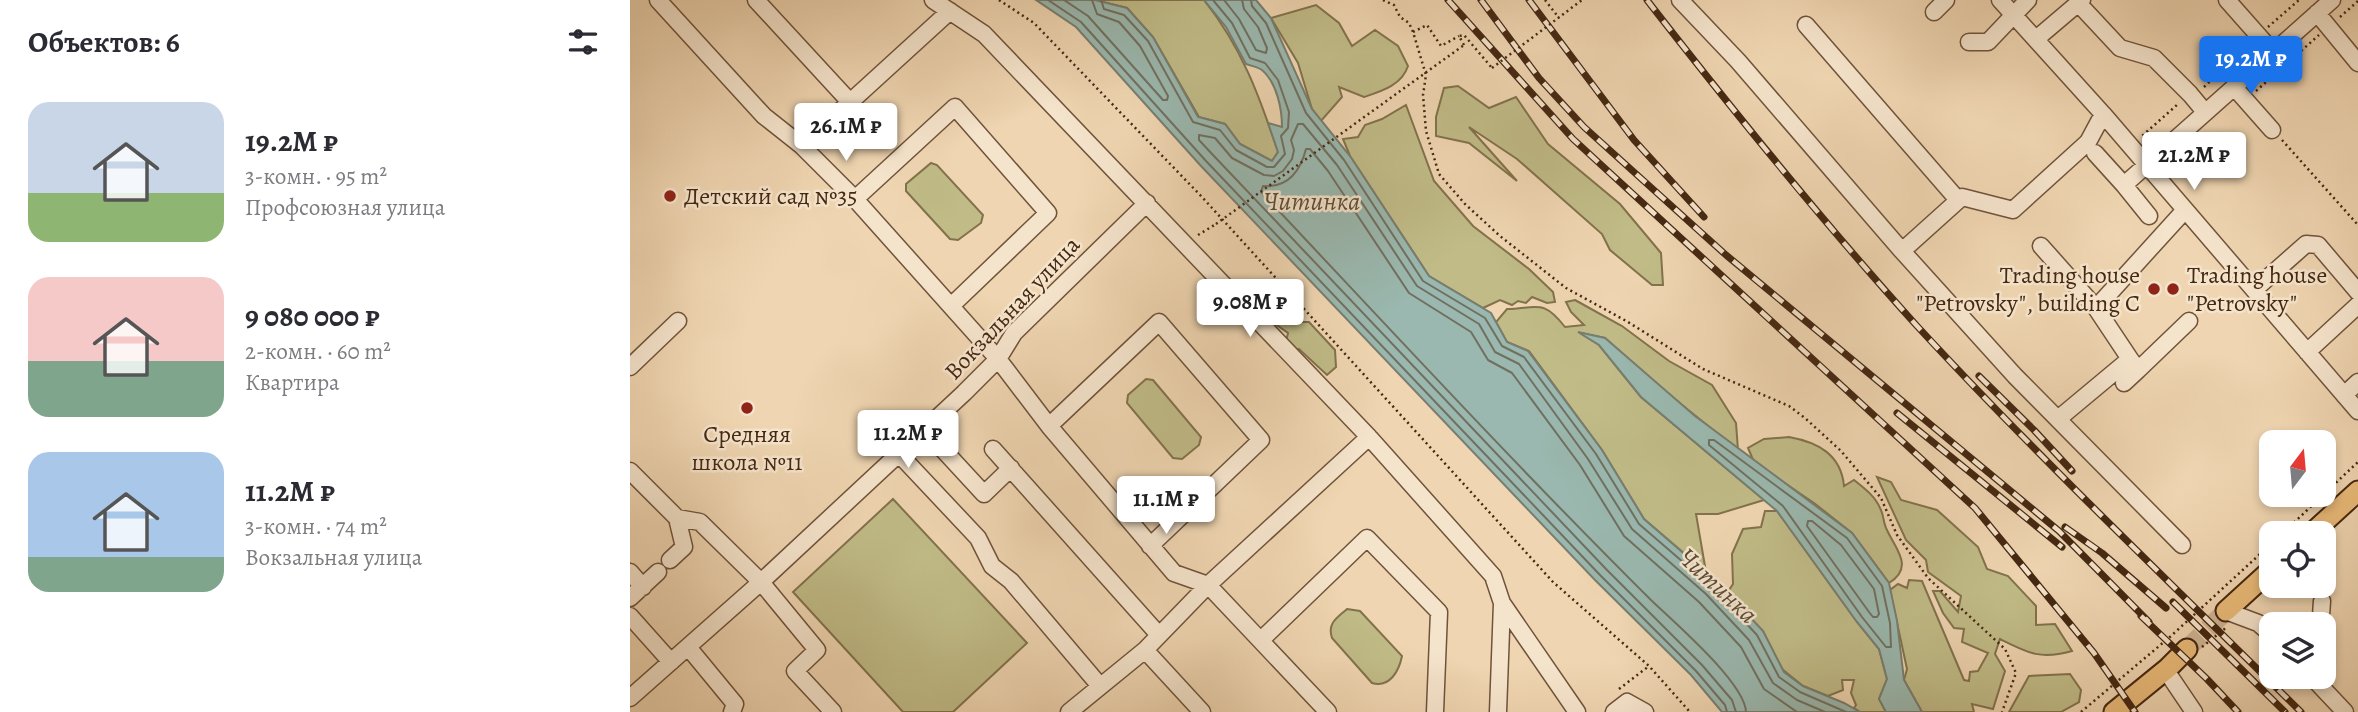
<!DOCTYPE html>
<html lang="ru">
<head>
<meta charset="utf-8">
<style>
  body { margin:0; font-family:Alegreya,serif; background:#f7f7f7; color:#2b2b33; height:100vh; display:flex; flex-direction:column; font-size:26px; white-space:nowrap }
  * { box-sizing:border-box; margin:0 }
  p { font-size:23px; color:#7c7c81 }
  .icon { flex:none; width:38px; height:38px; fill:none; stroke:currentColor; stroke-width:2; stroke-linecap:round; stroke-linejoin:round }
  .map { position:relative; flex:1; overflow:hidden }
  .details { display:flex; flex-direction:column; background:#fff; width:630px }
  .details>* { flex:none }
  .needle { width:46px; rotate:16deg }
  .fabs { position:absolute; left:1629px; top:430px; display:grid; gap:14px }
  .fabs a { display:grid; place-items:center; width:77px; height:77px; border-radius:14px; background:#fff; box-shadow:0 4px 10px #0003; font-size:35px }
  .price { position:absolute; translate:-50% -60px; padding:0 16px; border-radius:7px; background:#fff; color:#222; font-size:23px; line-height:46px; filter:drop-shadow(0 2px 4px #0008) }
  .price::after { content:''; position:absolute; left:50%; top:42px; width:21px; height:16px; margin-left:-10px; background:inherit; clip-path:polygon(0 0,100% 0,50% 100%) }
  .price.active { background:#1a73e8; color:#fff }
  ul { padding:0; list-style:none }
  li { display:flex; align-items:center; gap:21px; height:175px; padding:0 28px }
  li span { display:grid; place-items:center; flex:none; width:196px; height:140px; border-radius:21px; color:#555 }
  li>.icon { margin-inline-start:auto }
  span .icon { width:84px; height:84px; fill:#fffc; stroke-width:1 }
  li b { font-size:30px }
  h2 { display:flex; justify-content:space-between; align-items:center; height:84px; padding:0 28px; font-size:30px }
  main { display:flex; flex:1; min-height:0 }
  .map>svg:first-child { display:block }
  .green { fill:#c0bb87; stroke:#82724c; stroke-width:2 }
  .water { fill:#9ab8af; stroke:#787e70; stroke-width:2 }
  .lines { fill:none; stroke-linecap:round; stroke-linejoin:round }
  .shore { stroke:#707060; stroke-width:2 }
  .major-tunnel { stroke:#cdb291; stroke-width:19; stroke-dasharray:19 10; stroke-linecap:butt }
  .minor-casing { stroke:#70533a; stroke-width:19 }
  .major-casing { stroke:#452812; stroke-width:23 }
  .path { stroke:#452812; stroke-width:2.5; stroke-dasharray:2 3.5; stroke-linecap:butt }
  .minor { stroke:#f5e4cc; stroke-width:16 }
  .major { stroke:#e8ba78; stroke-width:19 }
  .rail-casing { stroke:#452812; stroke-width:7 }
  .rail { stroke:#f5e4cc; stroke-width:4.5; stroke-dasharray:13; stroke-linecap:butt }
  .path-bridge { stroke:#452812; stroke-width:2.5; stroke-dasharray:2 3.5; stroke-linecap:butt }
  .poi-dot { fill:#8f2418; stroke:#f5e4cc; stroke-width:2.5 }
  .labels { text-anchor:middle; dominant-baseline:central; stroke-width:5; stroke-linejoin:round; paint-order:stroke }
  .poi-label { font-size:24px; fill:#452812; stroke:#f5e4cc; text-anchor:start }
  .street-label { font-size:24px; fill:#452812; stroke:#f5e4cc }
  .water-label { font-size:26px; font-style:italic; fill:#5a4c39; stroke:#f5e4cc }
</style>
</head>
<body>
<main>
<section class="details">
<h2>Объектов: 6<svg class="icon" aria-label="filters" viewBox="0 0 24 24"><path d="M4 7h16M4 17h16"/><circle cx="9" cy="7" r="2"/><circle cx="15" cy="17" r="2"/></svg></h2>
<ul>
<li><span style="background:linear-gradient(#c9d6e8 65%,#8fb573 0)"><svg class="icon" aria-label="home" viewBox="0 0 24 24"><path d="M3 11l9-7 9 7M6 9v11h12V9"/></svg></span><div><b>19.2M ₽</b><p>3-комн. · 95 m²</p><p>Профсоюзная улица</p></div></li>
<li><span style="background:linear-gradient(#f6c9c9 60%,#7fa58c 0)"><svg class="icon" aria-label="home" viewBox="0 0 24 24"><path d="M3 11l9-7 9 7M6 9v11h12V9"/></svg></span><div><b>9 080 000 ₽</b><p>2-комн. · 60 m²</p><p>Квартира</p></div></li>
<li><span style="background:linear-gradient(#a9c7e8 75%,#7fa58c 0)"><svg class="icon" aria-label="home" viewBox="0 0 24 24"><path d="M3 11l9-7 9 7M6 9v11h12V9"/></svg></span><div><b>11.2M ₽</b><p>3-комн. · 74 m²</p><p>Вокзальная улица</p></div></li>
</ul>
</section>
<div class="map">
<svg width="1728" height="712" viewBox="0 0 1728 712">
  <rect width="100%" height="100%" fill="#efd5b1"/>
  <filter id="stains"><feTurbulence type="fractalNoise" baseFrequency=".00286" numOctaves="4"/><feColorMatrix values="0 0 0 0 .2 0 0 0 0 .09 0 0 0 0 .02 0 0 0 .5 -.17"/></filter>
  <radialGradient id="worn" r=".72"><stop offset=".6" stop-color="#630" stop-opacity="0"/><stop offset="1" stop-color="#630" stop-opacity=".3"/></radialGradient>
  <!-- green -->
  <path class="green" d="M465 0H574C612 48 629 95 648 152L642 161 610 144 595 124 569 117 523 37 497 8Z
    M686 5 709 23 722 46 745 30 768 46 778 66C772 85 752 91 734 97L709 87 712 97 691 121 682 109 668 63 641 18Z
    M828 86 859 108 886 97 918 144 990 204 1031 253 1033 285H1022L980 250 972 234 887 159 839 127 887 181 839 143 806 136V117L814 88Z
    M776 105 804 181 843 226 899 269 923 292 925 302 917 303 902 297 896 303 888 301 882 305 870 300 853 308 799 276 720 156 713 139 728 137 735 125 752 119Z
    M301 163 307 165 353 215 351 223 328 240 320 239 276 191V184Z
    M945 300 992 326 1039 361 1082 385 1106 423 1108 450 1026 384 975 338 950 333 969 345 1011 397 1134 500 1088 514H1066L1076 572 1014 519 972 450 899 351 877 342 866 322 877 309C908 308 913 299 935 327L954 325 941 312 936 302Z
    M651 308 666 322H679L705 350 706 367 697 375 669 349 663 350 656 342 658 333 644 323 645 314Z
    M516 379 523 380 571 437 569 445 552 459 543 458 497 403 498 395Z
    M1159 437C1187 442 1211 454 1214 486L1224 480C1234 488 1245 496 1250 508 1254 515 1253 523 1257 530 1265 548 1285 567 1259 583L1222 533 1184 503 1124 462 1118 448 1134 439Z
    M1247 477 1261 482 1271 500 1307 510 1348 547 1357 569 1378 576 1406 606V625L1425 624 1442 651C1410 660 1398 653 1370 639L1365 654 1375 671 1363 709 1342 704 1344 712H1292L1274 680 1277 669 1260 590 1268 584 1277 588 1279 580 1292 581 1334 680 1339 681 1340 672 1348 671 1358 653 1332 642 1334 629 1324 628 1313 613 1303 591H1310L1328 612 1331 596 1298 572 1296 560 1276 540Z
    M263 499 397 643 323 712H273L163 592Z
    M1135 511H1147L1227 622 1249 649 1257 679 1249 699 1256 712H1230L1224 708 1226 705 1221 693 1224 680H1212L1213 690 1198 696 1173 686 1152 669 1133 631 1097 593 1103 584 1102 554 1113 529 1131 527Z
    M717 609 730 611 772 656C769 671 760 688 742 683L702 638C697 623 707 618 717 609Z
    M1440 674 1451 690 1449 702 1431 712H1379L1399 676Z"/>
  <!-- water -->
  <path class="water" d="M406 0H465L497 8 523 37 568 117 595 124 610 144 642 161 648 152 638 123 652 127C652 109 647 83 632 70 628 67 621 66 616 64L596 27 574 0H626L641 18 682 109 720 156 799 276 861 313 877 342 898 351 972 450 1014 519 1088 583 1133 631 1154 672 1173 686 1214 703 1230 712H1092L1061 675 965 580 571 166 446 27Z
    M948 332 975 338 1065 416 1222 533 1259 583 1267 621 1274 680 1292 712H1256L1249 699 1257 679 1249 649 1227 622 1147 511 1011 397 969 345Z"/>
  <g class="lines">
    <!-- shore -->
    <path class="shore" d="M418 0 451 22 576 161 970 575 1066 671 1095 705 1097 712
      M434 0 458 16 533 100H537L538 96 510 46 489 22 467 14 462 0
      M471 0 474 9 494 15 518 41 563 122 590 130 606 150 637 167H644L655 154 651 136 658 128 659 112 648 80 635 63 620 58 602 23 583 0
      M594 0 609 19 626 50 636 53 637 48 628 27 614 9 612 0
      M621 0 622 6 636 23 676 113 714 160 793 281 855 318 872 346 894 357 966 454 1009 524 1083 588 1127 635 1149 677 1170 692 1216 712
      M1079 440H1084L1217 538 1252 586 1260 623 1261 647H1256L1232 617 1153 506 1079 445Z
      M1178 521H1182L1211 545 1244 589 1249 614 1247 617H1243L1239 612 1177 526Z
      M1106 712 1102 700 1072 665 976 569 583 155 569 140V135L585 138 602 158 634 175 644 176 653 171 662 159 664 150 661 140 668 124H673L707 165 787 286 849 324 865 352 889 364 958 459 1002 529 1076 594 1119 640 1143 683 1167 700 1195 712
      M1116 712C1115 683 1044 622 1022 601 888 468 760 329 631 192L633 186C658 188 670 172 676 149H680L698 171 779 293 841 332 858 360 882 373 950 465 994 536 1069 602 1111 647 1134 689 1167 712"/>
    <!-- major-tunnel -->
    <path class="major-tunnel" d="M1557 649 1596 611"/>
    <!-- minor casing -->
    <g class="minor-casing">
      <path id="minor" d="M28 0 134 116 172 146 225 199 368 359 419 426 544 573 578 585 698 712
        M126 0 220 102
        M303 0 354 34 739 437 863 576 872 603 868 712
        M1050 0 1108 61 1272 251 1332 197 1383 210 1458 142 1473 114
        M1370 0 1473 114 1728 411
        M1597 0 1643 52
        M1448 3 1490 48 1524 58 1560 94 1575 112
        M1304 12 1316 0
        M1687 13 1728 63
        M1176 25 1328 200
        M1406 39 1452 0
        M1339 42H1358L1398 0
        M1604 87 1642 130
        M172 146 320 11
        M1465 153 1494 185 1702 0
        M1494 185 1519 216
        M225 199 325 107 418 213 321 306
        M1411 246 1466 308 1555 210
        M1272 251 1385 376 1552 545
        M1624 290 1676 244 1688 245 1728 292
        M1677 352 1728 305
        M1500 359 1508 370 1559 321
        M0 367 48 321
        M1494 383 1508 370
        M1714 395 1728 382
        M1428 419 1500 359 1466 308
        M419 426 529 322 631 440 520 546
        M295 430 354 494 381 468
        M363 449 529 635
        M269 454 348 538 362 566 381 581 470 686
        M0 471 47 518 70 522 131 582 187 650 165 671 203 712
        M40 560 54 547 47 518
        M0 572 13 587
        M0 598 28 572
        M872 603 947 712
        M1596 611 1628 623 1642 635
        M0 616 41 662
        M1684 625 1691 616 1692 601
        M631 640 737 538 809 612 805 712
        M58 647 105 704 102 712
        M1538 668 1539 675 1564 712
        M1682 677 1715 712
        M0 698 131 582 334 393 368 359 384 333 517 203
        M439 712 515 650
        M572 712 515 650 578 585 739 437
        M984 712 997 702 1015 712"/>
    </g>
    <!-- major casing -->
    <g class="major-casing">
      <path id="major" d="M1681 534 1728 491
        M1596 611 1642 569
        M1484 712 1538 668 1557 649"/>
    </g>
    <!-- path -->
    <path class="path" d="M369 0 404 23 572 197 923 582 1019 666 1060 712
      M753 0 764 5 770 17 779 23 783 32 796 75 793 95 796 131 809 174 835 204 870 236 936 288 998 322 1073 369 1159 406 1175 418 1211 451 1251 498 1267 535 1298 578 1375 649 1386 673 1372 712
      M915 0 929 18
      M1710 17 1728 1
      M1638 27 1669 0
      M783 32 797 25 811 46 829 36
      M834 45 829 36 834 35 862 68
      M1574 87 1617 46
      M1626 91 1689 35
      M1516 139 1512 136 1548 104
      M1652 140 1728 225
      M568 235 586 224
      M1694 494 1728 462
      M1652 534 1693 495
      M1572 647 1597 627
      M989 689 1019 666
      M1451 712 1541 636 1642 543"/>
    <!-- minor -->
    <use href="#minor" class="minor"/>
    <!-- major -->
    <use href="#major" class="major"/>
    <!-- rail casing -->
    <g class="rail-casing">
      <path id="rail" d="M818 0 943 139 1345 508 1464 653 1505 712
        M851 0 909 78 954 127 1096 255 1429 531 1519 622
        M899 0 1004 140 1074 217
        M1017 0C1104 112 1192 221 1287 326 1410 459 1542 584 1671 712
        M1349 376 1404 430 1442 471
        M1267 413 1432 547
        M1435 527 1472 553 1536 608
        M1543 602 1655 712
        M1511 616 1577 679 1608 712"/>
    </g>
    <!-- rail -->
    <use href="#rail" class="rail"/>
    <!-- path-bridge -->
    <path class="path-bridge" d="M862 68 952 0
      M586 224 834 45"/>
  </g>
  <!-- markers -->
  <g class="poi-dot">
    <circle cx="40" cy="196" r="7"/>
    <circle cx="1524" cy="289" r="7"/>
    <circle cx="1543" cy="289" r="7"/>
    <circle cx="117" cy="408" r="7"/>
  </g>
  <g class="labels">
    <!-- poi labels -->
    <g class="poi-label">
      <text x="54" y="196">Детский сад №35</text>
      <text x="1510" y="275" text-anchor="end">Trading house<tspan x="1510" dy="28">"Petrovsky", building C</tspan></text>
      <text x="1557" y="275">Trading house<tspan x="1557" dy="28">"Petrovsky"</tspan></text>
      <text x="117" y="434" text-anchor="middle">Средняя<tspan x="117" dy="28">школа №11</tspan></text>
    </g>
    <!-- street labels -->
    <g class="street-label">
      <text transform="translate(382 308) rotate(-47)">Вокзальная улица</text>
    </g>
    <!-- water labels -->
    <g class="water-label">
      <text x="682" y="201">Читинка</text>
      <text transform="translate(1088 586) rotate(43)">Читинка</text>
    </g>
  </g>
  <rect width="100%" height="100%" filter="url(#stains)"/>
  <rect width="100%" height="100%" fill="url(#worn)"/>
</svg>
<div class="fabs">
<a><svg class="needle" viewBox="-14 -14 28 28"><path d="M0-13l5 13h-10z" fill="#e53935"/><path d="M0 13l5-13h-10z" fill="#7c7c81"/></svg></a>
<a><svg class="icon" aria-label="locate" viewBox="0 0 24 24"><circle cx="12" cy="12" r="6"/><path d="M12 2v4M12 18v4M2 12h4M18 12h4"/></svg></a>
<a><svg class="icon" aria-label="layers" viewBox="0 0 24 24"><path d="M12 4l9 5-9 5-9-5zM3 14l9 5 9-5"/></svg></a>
</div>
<b class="price active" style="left:1621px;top:96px">19.2M ₽</b>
<b class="price" style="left:216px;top:163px">26.1M ₽</b>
<b class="price" style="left:1564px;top:192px">21.2M ₽</b>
<b class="price" style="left:620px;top:339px">9.08M ₽</b>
<b class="price" style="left:278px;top:470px">11.2M ₽</b>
<b class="price" style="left:536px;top:536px">11.1M ₽</b>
</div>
</main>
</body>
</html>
